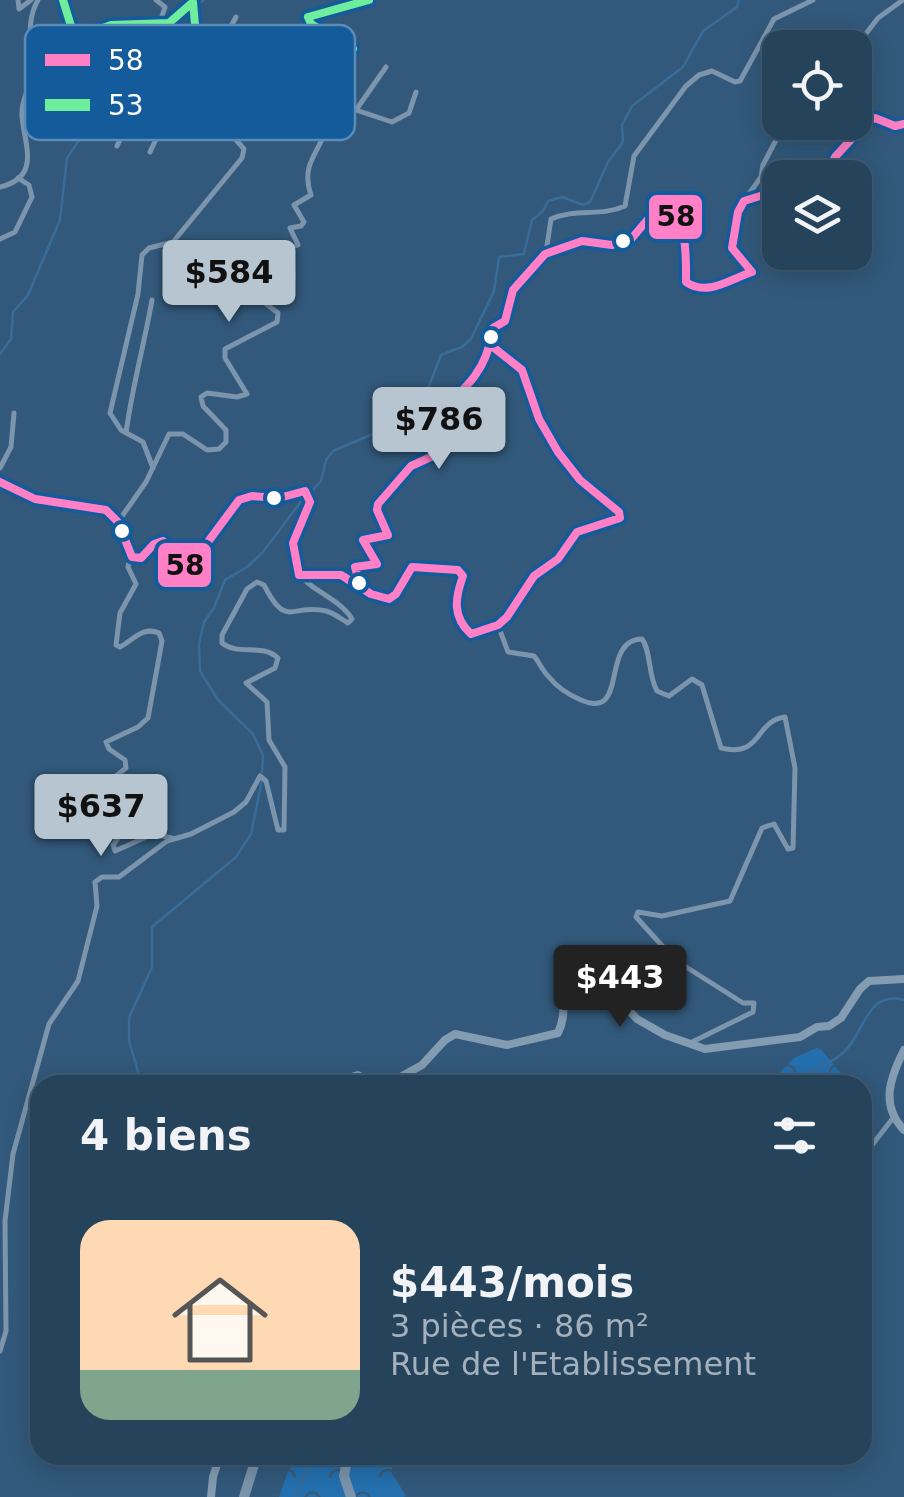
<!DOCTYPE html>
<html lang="fr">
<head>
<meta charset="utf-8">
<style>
  body { margin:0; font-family:"DejaVu Sans",sans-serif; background:#324e65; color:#f1f3f6; height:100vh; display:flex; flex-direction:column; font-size:38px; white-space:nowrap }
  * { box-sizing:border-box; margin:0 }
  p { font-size:32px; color:#a4b0bb }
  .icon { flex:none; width:55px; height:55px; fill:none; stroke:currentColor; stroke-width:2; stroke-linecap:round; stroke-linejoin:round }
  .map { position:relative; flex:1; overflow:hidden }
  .sheet { position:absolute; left:30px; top:1075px; width:842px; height:390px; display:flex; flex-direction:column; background:#26435c; border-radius:30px; box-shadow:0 5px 25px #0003,0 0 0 2px #425c72 }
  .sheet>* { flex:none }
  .controls { position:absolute; left:762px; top:30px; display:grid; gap:20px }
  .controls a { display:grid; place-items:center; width:110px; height:110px; border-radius:20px; background:#26435c; box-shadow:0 5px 25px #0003,0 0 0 2px #425c72; font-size:50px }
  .price { position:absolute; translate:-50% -85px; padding:0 22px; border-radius:10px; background:#b7c5d1; color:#111; font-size:32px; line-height:65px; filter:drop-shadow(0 2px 5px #0008) }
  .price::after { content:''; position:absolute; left:50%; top:60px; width:30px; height:22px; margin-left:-15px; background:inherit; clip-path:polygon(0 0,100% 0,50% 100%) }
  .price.active { background:#222; color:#fff }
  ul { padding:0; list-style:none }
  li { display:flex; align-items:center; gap:30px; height:250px; padding:0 50px }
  li span { display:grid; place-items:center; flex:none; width:280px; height:200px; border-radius:30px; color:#555 }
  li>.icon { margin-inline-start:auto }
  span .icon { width:120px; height:120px; fill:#fffc; stroke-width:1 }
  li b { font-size:42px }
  h2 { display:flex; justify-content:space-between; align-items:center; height:120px; padding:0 50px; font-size:42px }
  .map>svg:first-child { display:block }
  .forest { fill:url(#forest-crowns) }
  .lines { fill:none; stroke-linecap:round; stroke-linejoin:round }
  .stream { stroke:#396c98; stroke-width:2.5 }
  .minor { stroke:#7c95ad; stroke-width:5 }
  .secondary { stroke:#839cb1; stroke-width:8 }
  .primary { stroke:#7a94ab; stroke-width:10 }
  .bus-1-casing { stroke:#135b9a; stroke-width:15 }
  .bus-2-casing { stroke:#135b9a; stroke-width:15 }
  .bus-1 { stroke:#ff80c6; stroke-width:8 }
  .bus-2 { stroke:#6eee9d; stroke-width:8 }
  .bus-dot { fill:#fff; stroke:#135b9a; stroke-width:4 }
  .key { fill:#135b9a; stroke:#5a8cb8; stroke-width:2.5 }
  .key-label { font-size:28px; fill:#fff }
  .line-badge { stroke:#135b9a; stroke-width:4 }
  .pale-badge-label { font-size:28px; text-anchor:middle; font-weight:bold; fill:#111 }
</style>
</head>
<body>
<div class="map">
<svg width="904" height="1497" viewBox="0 0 904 1497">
  <defs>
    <pattern id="forest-crowns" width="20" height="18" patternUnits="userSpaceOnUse" patternTransform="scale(2.5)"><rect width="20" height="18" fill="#2470af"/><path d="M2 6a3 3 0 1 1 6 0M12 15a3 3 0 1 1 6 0" fill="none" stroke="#3c5a74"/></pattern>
  </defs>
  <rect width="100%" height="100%" fill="#32597b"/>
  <!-- forest -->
  <path class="forest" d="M819 1047 844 1077 836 1085H767L794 1058Z
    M294 1455H392V1474L407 1497H279Z"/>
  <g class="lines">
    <!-- stream -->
    <path class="stream" d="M198 4 204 0
      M0 354 11 339 13 312 28 295 60 220 67 158 89 125V101C113 79 149 85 173 60 185 46 186 25 194 9
      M311 492 321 481 326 460 333 451 382 430 410 408 429 386 441 355 462 347 471 339 494 291 499 257 524 254 532 220 543 211 548 201 562 197 583 205 590 202 608 162 623 142 622 125 632 106 683 67 703 31 737 7 739 0
      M262 773 263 755 253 734 218 700 200 671 199 644 204 622 214 608 225 580 247 567 263 552 305 496
      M142 1085 129 1041V1018L152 967V927L236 857 251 834 262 780
      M791 1085C806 1071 828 1067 844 1052 864 1034 866 990 904 1000
      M296 1497 312 1455"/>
    <!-- minor -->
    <path class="minor" d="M18 0 19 9 31 0
      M63 0 71 26 83 35 111 25 169 23 193 2 197 8V48L208 62H216L260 41 273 46 275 56 264 87 269 92 297 95 326 107 356 110 392 122 409 113 416 92
      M156 0 165 7 159 25
      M855 48 878 18 903 0
      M224 58 220 47 236 17
      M780 87 773 101 780 113
      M855 93 867 97 869 120
      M317 101 353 49 311 24 308 17 369 0
      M356 110 386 67
      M117 146 138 102 147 99 173 104
      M150 152 173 104 196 86 211 63
      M823 178 828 175 835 157 869 120 875 118 895 126 904 124
      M0 187C42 177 24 144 22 116 21 104 26 95 29 85 35 57 23 25 38 0
      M744 201 761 177 763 165 776 140 780 117
      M0 239 15 232 32 197 29 185 18 178
      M546 252 551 219C576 208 601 217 625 206L634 156 686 86 699 75 712 71 735 82 740 81 774 19 813 0
      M491 336 493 328 505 321 513 290 545 254 582 241 612 245 632 238 654 212 666 206C687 215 686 261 686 282 703 300 731 277 752 272L751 267 732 248 738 212 744 201 780 190
      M126 433C132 388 144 345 152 300
      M0 468 11 447 14 413
      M153 468 143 442 121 430 110 413 138 294 142 255 149 248 173 242 242 158 244 149 236 140 234 131 265 91
      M0 482 35 499 106 510 118 522 132 557 141 558 154 544 163 541 169 547 173 565 178 568 193 562 239 500 252 496 279 498 305 491 310 502C306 515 297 527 294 540 281 587 334 589 352 619L348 623C341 619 334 613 326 611 291 603 287 630 264 585L257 582 247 589 222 635V643C238 656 262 643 278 658L275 668 246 683 267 702 269 740 285 767 284 830H278L266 781 260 776 246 802 234 812 191 834 167 841 119 877H102L95 882 97 906 78 981 49 1024 13 1154 5 1221 6 1331 0 1351
      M118 522 146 482 169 434H183L207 450 219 449 226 442V430L203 406 201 397 207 393 237 397 247 394 225 358V349L277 322 278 313 256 296 254 288 260 284 293 279V272L276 262 273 254 298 245 290 228 301 226 304 222 294 205 311 195C297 155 333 148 326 107
      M130 556 128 567 136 584 120 613 116 645 120 647C133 640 143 626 159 633L162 641 148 718 138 727 106 742 109 749 125 760 126 768 101 788 97 808 106 820H131L113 845 115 851 153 834 172 838
      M299 575H341L371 594 389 599 396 594 412 567 458 570 463 576C454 598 450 618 471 634L498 625 507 617 534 576 558 559 577 532 584 528 620 518 619 512 580 480 558 452 539 419 522 370 493 347 491 336
      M360 586 355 567 377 564 363 540 388 535V529L377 510 378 504 411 466 433 456 436 444 429 423C451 399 485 378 491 344
      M498 625 508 652 534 656C540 663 542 670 548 676 556 686 569 695 581 700 630 721 599 640 642 639 651 651 648 675 657 691L669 696 692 679 702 685 721 748C763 758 754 721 785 717L795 768 793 848 788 849 774 824 762 828 730 901 662 916 638 912 636 917 675 960 743 1003H754L753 1012 690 1043
      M862 1158 893 1118"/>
    <!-- secondary -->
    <path class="secondary" d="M904 1050C890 1078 880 1105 904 1130
      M240 1085 246 1082 254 1085
      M346 1085 351 1077 358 1075 371 1085
      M386 1085 422 1065 445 1040 455 1034 507 1045 558 1033C572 1004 550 994 587 969L611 977 623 1004 637 1019 665 1035 705 1049 800 1037 817 1027 829 1026 841 1018 860 989 869 981 904 979
      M211 1497 213 1477 220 1455"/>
    <!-- primary -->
    <path class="primary" d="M348 1455 344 1476 351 1497
      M244 1497 257 1455"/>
    <!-- bus-1 casing -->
    <g class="bus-1-casing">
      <path id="bus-1" d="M824 178 835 157 869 120 875 118 895 126 904 124
        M491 336 493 328 505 321 513 290 545 254 582 241 612 245 632 238 654 212 666 206C688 223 686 256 686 282 707 297 730 279 752 272L732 248 738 212 744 201 780 190
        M0 482 35 499 106 510 118 522 132 557 141 558 154 544 163 541 169 547 173 565 178 568 193 562 239 500 252 496 279 498 305 491 310 502 293 543 299 575
        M299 575H341L371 594 389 599 396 594 412 567 458 570 463 576C455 598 452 617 471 634L498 625 507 617 534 576 558 559 577 532 620 518 619 512 580 480 558 452 539 419 522 370 493 347 491 336
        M360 586 355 567 377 564 363 540 388 535 377 510 378 504 411 466 433 456 436 444 429 423C455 396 486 376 491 336"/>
    </g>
    <!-- bus-2 casing -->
    <g class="bus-2-casing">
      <path id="bus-2" d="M63 0 71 26 83 35 111 25 169 23 193 2 197 47 205 61H220L265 41 273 46 275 56 265 91 317 101
        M317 101 353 49 311 24 308 17 369 0"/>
    </g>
    <!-- bus-1 -->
    <use href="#bus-1" class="bus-1"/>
    <!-- bus-2 -->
    <use href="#bus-2" class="bus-2"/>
  </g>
  <!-- markers -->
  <g class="bus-dot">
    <circle cx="623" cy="241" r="9"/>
    <circle cx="491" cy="337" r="9"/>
    <circle cx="274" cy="498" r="9"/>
    <circle cx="122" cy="531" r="9"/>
    <circle cx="359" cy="583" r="9"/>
  </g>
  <!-- legend -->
  <rect x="25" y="25" width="330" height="115" rx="15" class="key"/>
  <rect x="45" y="54" width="45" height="12" fill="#ff80c6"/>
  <rect x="45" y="99" width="45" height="12" fill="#6eee9d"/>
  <g class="key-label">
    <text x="108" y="70">58</text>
    <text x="108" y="115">53</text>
  </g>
  <g class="line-badge">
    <rect x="647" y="193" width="57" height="48" rx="10" fill="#ff80c6"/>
    <rect x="156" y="541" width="57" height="48" rx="10" fill="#ff80c6"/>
  </g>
  <g class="pale-badge-label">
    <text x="676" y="226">58</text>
    <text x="185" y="575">58</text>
  </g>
</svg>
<div class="controls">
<a><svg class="icon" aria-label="locate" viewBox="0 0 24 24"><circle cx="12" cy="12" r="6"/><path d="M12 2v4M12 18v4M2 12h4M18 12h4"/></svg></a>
<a><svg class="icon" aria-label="layers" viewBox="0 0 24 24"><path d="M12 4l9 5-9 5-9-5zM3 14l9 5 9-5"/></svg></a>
</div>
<b class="price" style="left:229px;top:325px">$584</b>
<b class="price" style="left:439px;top:472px">$786</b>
<b class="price" style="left:101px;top:859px">$637</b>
<b class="price active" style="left:620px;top:1030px">$443</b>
<section class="sheet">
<h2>4 biens<svg class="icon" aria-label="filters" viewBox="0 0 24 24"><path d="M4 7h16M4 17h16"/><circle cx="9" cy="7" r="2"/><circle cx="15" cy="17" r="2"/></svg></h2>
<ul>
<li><span style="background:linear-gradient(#ffd9b3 75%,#7fa58c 0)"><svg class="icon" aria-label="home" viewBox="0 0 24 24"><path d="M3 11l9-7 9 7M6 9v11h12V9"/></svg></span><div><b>$443/mois</b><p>3 pièces · 86 m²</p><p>Rue de l'Etablissement</p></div></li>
</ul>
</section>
</div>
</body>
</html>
